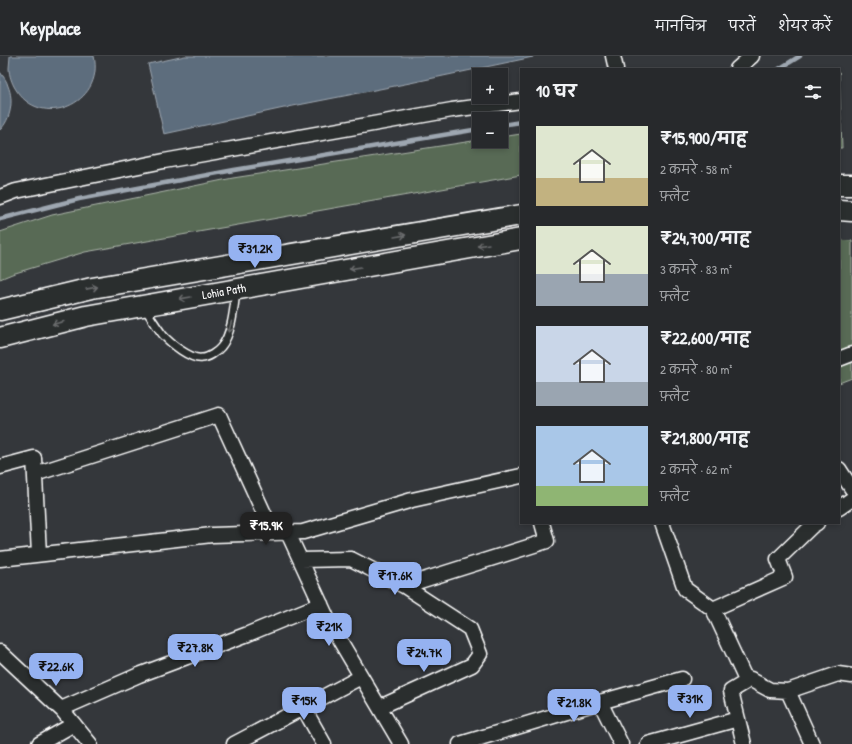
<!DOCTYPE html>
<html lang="hi">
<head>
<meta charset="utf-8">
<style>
  body { margin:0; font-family:"Patrick Hand","Playpen Sans Deva",sans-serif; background:#2f3134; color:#f1f3f6; height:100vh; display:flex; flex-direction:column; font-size:15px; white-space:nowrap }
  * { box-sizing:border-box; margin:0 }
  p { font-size:13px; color:#a4a6a9 }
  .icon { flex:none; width:22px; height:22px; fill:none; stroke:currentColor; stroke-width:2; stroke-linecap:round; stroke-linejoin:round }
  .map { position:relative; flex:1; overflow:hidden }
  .side { position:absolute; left:520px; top:12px; width:320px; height:456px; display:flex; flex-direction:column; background:#27292c; border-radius:0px; box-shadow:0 2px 6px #0003,0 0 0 1px #434548 }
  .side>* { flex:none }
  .tools { position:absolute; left:472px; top:12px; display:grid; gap:8px }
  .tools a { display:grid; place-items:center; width:36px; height:36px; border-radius:0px; background:#27292c; box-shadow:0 2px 6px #0003,0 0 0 1px #434548; font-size:20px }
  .price { position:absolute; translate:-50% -34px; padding:0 9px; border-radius:8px; background:#95b2f1; color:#111; font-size:13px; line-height:26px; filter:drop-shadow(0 1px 2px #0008) }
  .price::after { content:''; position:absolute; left:50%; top:24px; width:12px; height:9px; margin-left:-6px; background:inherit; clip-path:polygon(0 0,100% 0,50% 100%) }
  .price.on { background:#222; color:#fff }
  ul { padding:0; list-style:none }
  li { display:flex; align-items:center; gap:12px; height:100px; padding:0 16px }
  li span { display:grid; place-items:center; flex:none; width:112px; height:80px; border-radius:0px; color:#555 }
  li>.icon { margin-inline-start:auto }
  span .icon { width:48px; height:48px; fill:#fffc; stroke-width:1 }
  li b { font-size:17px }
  h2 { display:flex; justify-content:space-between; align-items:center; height:48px; padding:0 16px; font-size:17px }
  header { display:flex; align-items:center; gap:24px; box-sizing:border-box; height:56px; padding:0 20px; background:#27292c; border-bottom:1px solid #434548 }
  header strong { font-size:19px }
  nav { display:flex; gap:22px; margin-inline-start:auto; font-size:14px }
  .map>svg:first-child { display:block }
  .green { fill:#586b55; stroke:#acb5aa }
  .water { fill:#5d6d7d; stroke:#9ea7b1 }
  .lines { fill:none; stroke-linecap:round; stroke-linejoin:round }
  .stream { stroke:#9ea7b1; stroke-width:4.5 }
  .lane-casing { stroke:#fff; stroke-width:10 }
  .street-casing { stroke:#fff; stroke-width:17 }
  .secondary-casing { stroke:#fff; stroke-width:23 }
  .lane { stroke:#2a2d2e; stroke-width:7 }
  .street { stroke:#2a2d2e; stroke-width:14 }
  .secondary { stroke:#2a2d2e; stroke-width:20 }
  .oneway { stroke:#6a6c6d }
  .labels { text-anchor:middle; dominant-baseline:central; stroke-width:4; stroke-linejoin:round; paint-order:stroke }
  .street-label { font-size:12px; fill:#fff; stroke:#2a2d2e }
</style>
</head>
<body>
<header>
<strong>Keyplace</strong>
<nav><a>मानचित्र</a><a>परतें</a><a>शेयर करें</a></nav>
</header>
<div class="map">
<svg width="852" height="688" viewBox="0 0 852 688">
  <rect width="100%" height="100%" fill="#34373b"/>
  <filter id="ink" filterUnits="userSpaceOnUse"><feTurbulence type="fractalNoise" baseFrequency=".025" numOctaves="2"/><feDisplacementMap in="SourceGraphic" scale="8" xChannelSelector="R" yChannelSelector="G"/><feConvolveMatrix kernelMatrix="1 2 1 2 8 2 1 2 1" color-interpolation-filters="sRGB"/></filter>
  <g filter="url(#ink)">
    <!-- green -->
    <path class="green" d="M839 16 842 92H839Z
      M521 78V119L85 196 12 218 0 223V176L52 159 233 122 479 84V85H501V81Z
      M839 184 852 185V322L839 327Z"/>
    <!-- water -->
    <path class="water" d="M10 0H94C105 48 40 75 15 32 12 27 9 19 9 12 9 8 10 4 10 0Z
      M185 0H533V1L410 27 288 51 287 52H284L164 78 148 8Z
      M0 16C3 20 7 25 8 30 14 44 11 63 0 74Z"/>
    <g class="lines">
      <!-- stream -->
      <path class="stream" d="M779 13 800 0
        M501 69 521 66
        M0 163 79 143 234 114 479 73"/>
      <!-- lane casing -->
      <g class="lane-casing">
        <path id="lane" d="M144 251C150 260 156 270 163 279 170 287 191 304 202 302 208 302 217 296 221 291 232 278 234 252 236 235"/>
      </g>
      <!-- street casing -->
      <g class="street-casing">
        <path id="street" d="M613 0 616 13
          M737 13 752 0
          M0 141 16 135 164 105 452 54 521 45
          M839 303 852 298
          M0 411 34 402 39 498
          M839 413 852 433
          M35 418 219 359 273 477
          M839 452 852 443
          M662 467 685 533 713 553 785 521 778 503 812 470 817 467
          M288 477 329 566 401 688
          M0 503 212 479 303 476 412 444 521 420
          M301 504 351 503 404 530 470 573 480 598 472 609 380 651
          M404 530 547 485 542 467
          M713 553 744 620 770 634 788 635 812 688
          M0 596 63 655 90 688
          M788 635 838 618 852 620
          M600 646 621 688
          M303 651 324 688
          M61 653 139 619 248 578 321 548
          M39 688 74 668
          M234 688 361 621
          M460 688 600 646 682 623
          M648 688 738 663
          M744 688 731 635 751 623"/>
      </g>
      <!-- secondary casing -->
      <g class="secondary-casing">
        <path id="secondary" d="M839 129H852
          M839 154 852 155
          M0 254 92 232 521 159
          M0 282 86 260 521 183"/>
      </g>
      <!-- lane -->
      <use href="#lane" class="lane"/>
      <!-- street -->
      <use href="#street" class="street"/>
      <!-- secondary -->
      <use href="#secondary" class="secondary"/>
    </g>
    <!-- one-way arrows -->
    <defs><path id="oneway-shaft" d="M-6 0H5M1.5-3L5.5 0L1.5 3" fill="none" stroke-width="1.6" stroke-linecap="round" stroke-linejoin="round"/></defs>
    <g class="oneway">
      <use href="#oneway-shaft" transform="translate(400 180) rotate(-10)"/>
      <use href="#oneway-shaft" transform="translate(483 189) rotate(170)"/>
      <use href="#oneway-shaft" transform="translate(355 212) rotate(170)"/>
      <use href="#oneway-shaft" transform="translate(92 232) rotate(-11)"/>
      <use href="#oneway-shaft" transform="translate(185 242) rotate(170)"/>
      <use href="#oneway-shaft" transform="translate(58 267) rotate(166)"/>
      <use href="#oneway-shaft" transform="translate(230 271) rotate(105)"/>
    </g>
  </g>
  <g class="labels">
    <!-- street labels -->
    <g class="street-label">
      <text transform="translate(224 235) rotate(-10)">Lohia Path</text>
    </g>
  </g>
</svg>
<div class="tools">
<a>+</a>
<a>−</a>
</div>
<b class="price" style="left:255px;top:213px">₹31.2K</b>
<b class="price on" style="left:266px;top:490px">₹15.9K</b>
<b class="price" style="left:395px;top:540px">₹17.6K</b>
<b class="price" style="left:329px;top:591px">₹21K</b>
<b class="price" style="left:195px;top:612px">₹27.8K</b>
<b class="price" style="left:424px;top:617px">₹24.7K</b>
<b class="price" style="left:56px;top:631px">₹22.6K</b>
<b class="price" style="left:690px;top:663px">₹31K</b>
<b class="price" style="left:304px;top:665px">₹15K</b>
<b class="price" style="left:574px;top:667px">₹21.8K</b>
<section class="side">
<h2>10 घर<svg class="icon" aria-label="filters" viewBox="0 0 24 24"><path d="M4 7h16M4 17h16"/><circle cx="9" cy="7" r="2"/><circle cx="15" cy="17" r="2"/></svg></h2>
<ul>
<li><span style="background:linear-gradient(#dfe7d0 65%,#c2b280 0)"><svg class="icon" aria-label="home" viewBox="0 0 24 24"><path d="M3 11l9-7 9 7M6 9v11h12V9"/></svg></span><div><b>₹15,900/माह</b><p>2 कमरे · 58 m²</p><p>फ़्लैट</p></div></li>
<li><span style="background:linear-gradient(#dfe7d0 60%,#9aa5b1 0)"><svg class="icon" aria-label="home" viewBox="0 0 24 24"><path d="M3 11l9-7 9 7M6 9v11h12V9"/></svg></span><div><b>₹24,700/माह</b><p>3 कमरे · 83 m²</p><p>फ़्लैट</p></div></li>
<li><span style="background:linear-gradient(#c9d6e8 70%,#9aa5b1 0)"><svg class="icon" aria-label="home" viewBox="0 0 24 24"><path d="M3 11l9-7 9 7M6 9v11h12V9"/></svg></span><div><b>₹22,600/माह</b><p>2 कमरे · 80 m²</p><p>फ़्लैट</p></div></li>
<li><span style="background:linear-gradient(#a9c7e8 75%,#8fb573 0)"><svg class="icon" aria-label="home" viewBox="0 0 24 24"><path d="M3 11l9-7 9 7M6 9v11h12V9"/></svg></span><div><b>₹21,800/माह</b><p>2 कमरे · 62 m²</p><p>फ़्लैट</p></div></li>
</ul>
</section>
</div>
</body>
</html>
